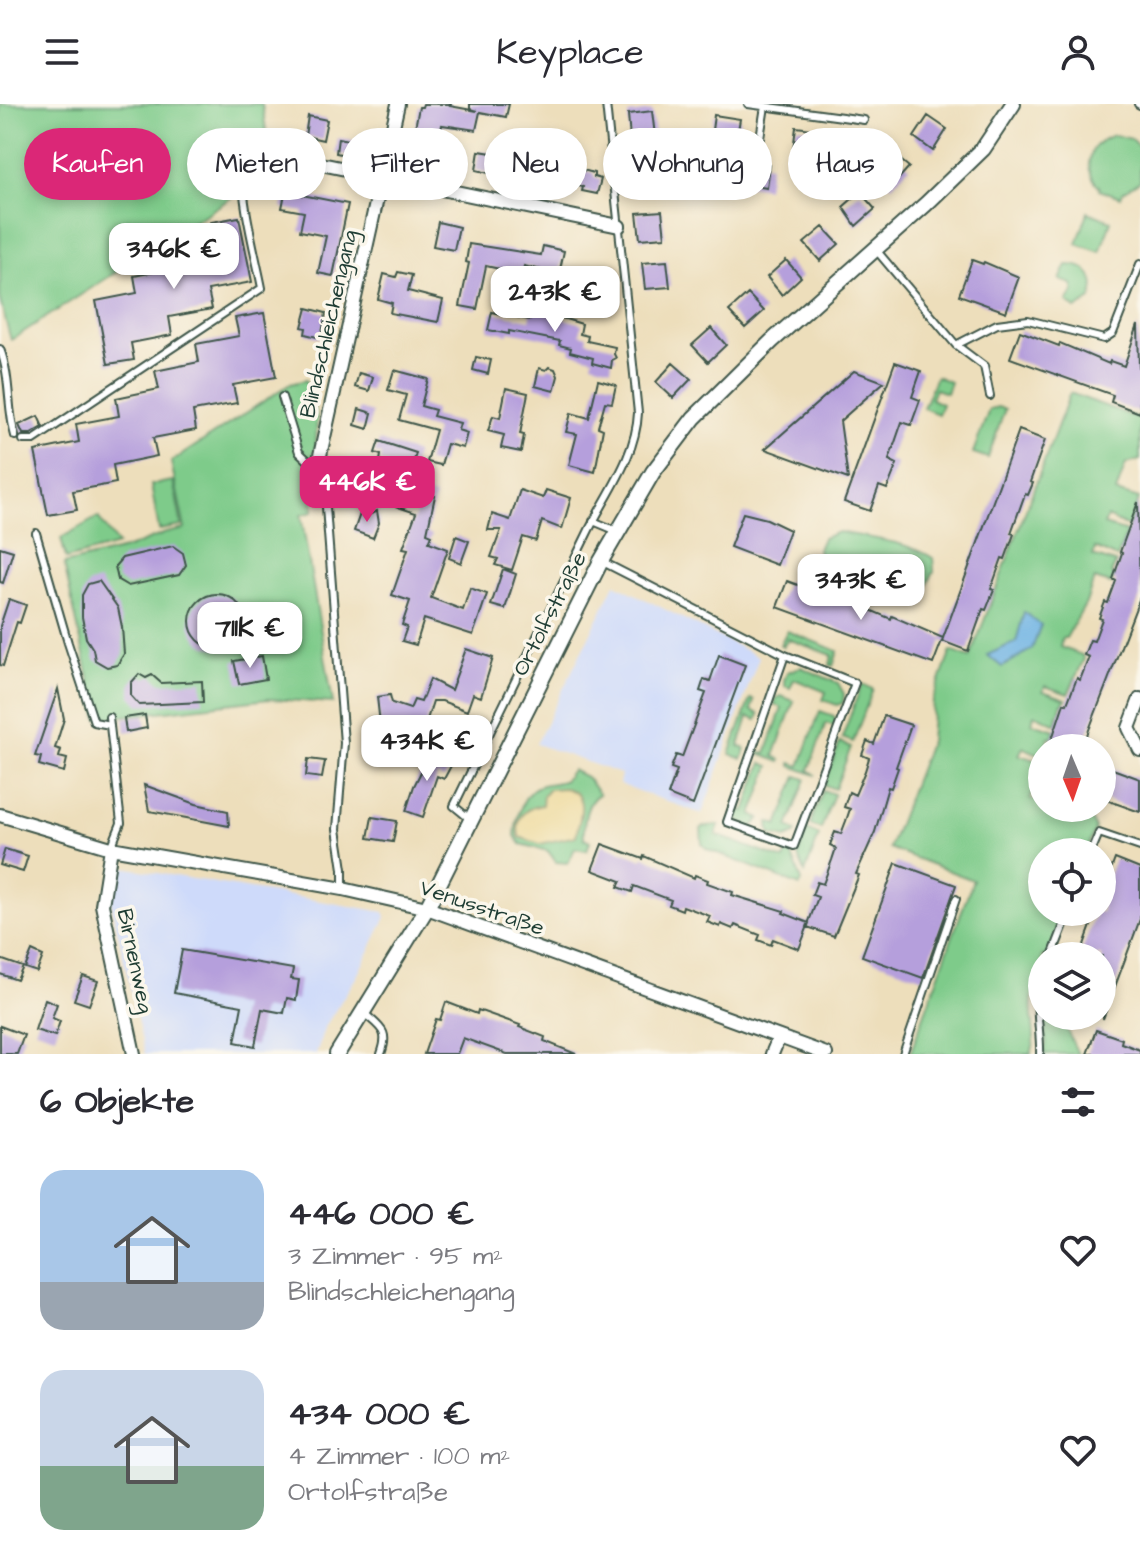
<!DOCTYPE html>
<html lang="de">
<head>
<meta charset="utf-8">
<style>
  body { margin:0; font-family:"Architects Daughter",sans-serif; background:#f7f7f7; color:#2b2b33; height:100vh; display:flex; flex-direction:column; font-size:30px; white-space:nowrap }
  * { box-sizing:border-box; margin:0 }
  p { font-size:26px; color:#7c7c81 }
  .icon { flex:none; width:44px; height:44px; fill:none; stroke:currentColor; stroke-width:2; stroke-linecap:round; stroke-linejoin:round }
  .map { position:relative; height:950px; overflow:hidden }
  .drawer { display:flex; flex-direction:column; background:#fff; flex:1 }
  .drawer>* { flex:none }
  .hud { position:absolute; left:24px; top:24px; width:1092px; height:72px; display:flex; gap:16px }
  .needle { width:52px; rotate:178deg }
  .controls { position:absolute; left:1028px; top:630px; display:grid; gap:16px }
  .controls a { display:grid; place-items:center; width:88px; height:88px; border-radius:50%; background:#fff; box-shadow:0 4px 12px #0003; font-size:40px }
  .price { position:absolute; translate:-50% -68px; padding:0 18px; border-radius:16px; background:#fff; color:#222; font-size:26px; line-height:52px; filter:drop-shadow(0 2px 4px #0008) }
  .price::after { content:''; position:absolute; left:50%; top:48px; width:24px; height:18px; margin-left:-12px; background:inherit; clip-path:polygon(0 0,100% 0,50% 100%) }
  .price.active { background:#db2777; color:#fff }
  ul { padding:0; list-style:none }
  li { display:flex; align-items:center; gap:24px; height:200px; padding:0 40px }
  li span { display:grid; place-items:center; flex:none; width:224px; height:160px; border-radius:24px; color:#555 }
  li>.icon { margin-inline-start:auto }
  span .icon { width:96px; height:96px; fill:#fffc; stroke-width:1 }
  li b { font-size:34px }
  h2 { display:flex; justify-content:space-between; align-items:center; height:96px; padding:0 40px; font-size:34px }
  .chip { padding:0 28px; border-radius:36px; background:#fff; box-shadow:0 4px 12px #0003; font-size:28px; line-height:72px }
  .chip.active { background:#db2777; color:#fff }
  header { display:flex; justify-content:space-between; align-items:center; height:104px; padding:0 40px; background:#fff; font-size:36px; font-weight:600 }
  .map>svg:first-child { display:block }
  .built { fill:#cedafa }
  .green { fill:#7ecb8a; stroke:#4e845f; stroke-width:2 }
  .sand { fill:#eeda9e; stroke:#868c69; stroke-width:2 }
  .water { fill:#6db2e3; stroke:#46788c; stroke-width:2 }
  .building { fill:#b59fdc }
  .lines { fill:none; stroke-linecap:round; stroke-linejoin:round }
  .service-casing { stroke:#3e5548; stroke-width:10 }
  .minor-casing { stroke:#3e5548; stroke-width:16 }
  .tertiary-casing { stroke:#3e5548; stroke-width:18 }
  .service { stroke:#fff; stroke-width:6 }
  .minor { stroke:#fff; stroke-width:12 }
  .tertiary { stroke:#fff; stroke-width:14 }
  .labels { text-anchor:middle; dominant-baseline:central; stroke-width:7; stroke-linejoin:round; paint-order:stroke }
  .street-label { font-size:22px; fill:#1f3d34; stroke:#fbf7ec }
</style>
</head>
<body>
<header><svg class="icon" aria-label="menu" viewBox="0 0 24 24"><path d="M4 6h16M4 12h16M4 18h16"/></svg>Keyplace<svg class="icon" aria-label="person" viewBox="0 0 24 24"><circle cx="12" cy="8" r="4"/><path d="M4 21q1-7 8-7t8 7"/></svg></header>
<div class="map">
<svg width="1140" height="950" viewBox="0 0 1140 950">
  <rect width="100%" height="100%" fill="#fbf7ec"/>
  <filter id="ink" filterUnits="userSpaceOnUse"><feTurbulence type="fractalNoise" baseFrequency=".0125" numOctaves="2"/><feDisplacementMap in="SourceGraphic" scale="16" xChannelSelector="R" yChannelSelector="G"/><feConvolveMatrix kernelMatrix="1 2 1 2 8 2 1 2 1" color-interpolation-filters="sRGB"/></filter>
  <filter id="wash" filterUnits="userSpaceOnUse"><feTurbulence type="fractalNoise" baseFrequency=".006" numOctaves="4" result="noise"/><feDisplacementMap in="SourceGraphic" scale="32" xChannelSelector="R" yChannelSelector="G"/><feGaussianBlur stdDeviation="1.8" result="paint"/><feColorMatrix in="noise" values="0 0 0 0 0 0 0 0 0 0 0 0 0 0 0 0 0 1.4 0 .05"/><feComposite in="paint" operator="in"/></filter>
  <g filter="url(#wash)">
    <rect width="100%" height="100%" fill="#eddebb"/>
    <!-- built -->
    <path class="built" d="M615 480 759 553 702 710 619 680 621 670 536 640Z
      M117 762 384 808 386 813 357 872 326 921 316 950H145L112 803 110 780Z"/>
    <!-- green -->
    <path class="green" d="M0 0H262L268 39 244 45 235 57 237 90 11 236 0 197Z
      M1115 31 1131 35 1140 44V77L1123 88 1121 93 1099 86 1100 83C1080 64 1089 37 1115 31Z
      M1088 108 1111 117 1100 148 1077 140Z
      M1067 161C1088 160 1099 175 1091 195L1076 205 1067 198 1074 188 1072 180 1060 176Z
      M936 272 950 278 946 289 935 285 931 295 942 300 938 310 923 304Z
      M306 276 317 313 313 408 301 411 333 599 269 595 98 615 64 460 125 445 166 429 185 425 171 358 290 280Z
      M1070 289 1140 315V356L1126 360 1116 388 1139 395 1128 423 1107 413 1104 421 1127 428 1117 454 1095 444 1093 452 1116 459 1111 470 1114 472 1111 480 1094 475 1086 499 1066 534H1062L1060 543 1082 551 1084 555 1068 590 1045 582 1043 587 1066 595 1061 601 1056 620 1034 610 1032 619 1055 626 1052 633H1049L1045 642 1047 644H1042V652L1023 643 1019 651 1042 658 1036 677 1042 679V692L1032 689 1030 695 1042 699V704H1057L1092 717 1095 725 1086 748H1042V808H1064L1048 852H1042C1042 872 1034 880 1032 897 1030 916 1038 932 1031 950H910L973 776 889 744 930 637 933 596 951 547 970 554Z
      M997 303 1005 305 988 354 973 349 989 306Z
      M173 377 182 422 159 426 151 381Z
      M98 413 118 441 66 455 61 434Z
      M838 428C870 434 905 437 933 454L934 467 926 484 917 486 876 469 825 458 819 451 818 445 823 434Z
      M787 527 838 547 833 562 830 561 832 551 788 535 783 543 780 541Z
      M801 563 838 579 844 590 843 599 837 601 823 596 826 588 794 575 790 584 785 582 784 576 787 568Z
      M862 580 873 585 853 638 842 634Z
      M781 592 794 597 774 652 781 656 780 658 756 649 757 647 766 649 782 604 774 600 776 594Z
      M750 595 754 596 751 606 759 610 757 616 748 613 739 642 746 645 742 655 730 650Z
      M820 607 834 612 836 616 834 622 826 619 809 666 816 671 791 662V659L800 662Z
      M840 638 851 643 835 685 824 681Z
      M762 659 770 662 752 711 760 715 752 723 739 717 735 711 736 704 745 707Z
      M572 666 586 673 599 690C586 697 583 719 584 734L590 737 587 746 575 744 568 759 556 758 548 747 521 740 515 732C516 716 522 688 539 682 547 679 556 680 565 676Z
      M797 672 806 675 788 723 796 727 795 730 786 734 770 730 769 718 778 721Z
      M823 686 834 690 821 725 810 721Z
      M719 721 716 731 784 756 788 748 791 749 802 777 800 782 707 745 702 740 701 725 703 723Z
      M807 726 819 731 805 769 798 752Z
      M1044 912 1062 916 1078 950H1043L1046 940Z"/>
    <!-- sand -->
    <path class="sand" d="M564 684C590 690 580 713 576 732L540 740 519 733C515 713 524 704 542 701L543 692 549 685Z"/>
    <!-- water -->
    <path class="water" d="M1024 508 1041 521 1032 545 1002 563 987 551 1016 538Z"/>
    <g id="blocks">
      <!-- building -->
      <path class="building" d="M423 0H451L450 2 477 7 470 5V0H509L506 13 480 8 476 26 442 21 435 55 410 50 419 3H422Z
        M652 7 655 32 630 35 628 10Z
        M714 11 740 15 736 38 711 34Z
        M308 12 327 16 323 36 305 32Z
        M928 12 947 25 933 47 914 33Z
        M796 23 821 26 818 49 793 46Z
        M338 34 358 38 355 53 336 49Z
        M512 45 542 51V55L594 69V73L601 75 597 90 582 87 583 83 553 76 554 73 495 61 493 70 476 66 479 47 511 52Z
        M891 48 909 63 892 82 875 67Z
        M657 57 660 83 635 85 632 59Z
        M745 57 770 61 767 84 742 80Z
        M286 85 303 88 302 91 348 100 333 172 318 169 326 132 300 127 304 108 282 104Z
        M860 88 875 105 856 122 843 103Z
        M662 107 665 133 640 135 637 109Z
        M239 113 252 178 208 186 212 205 169 213 172 231 131 239 134 256 108 260 96 197 137 189 134 172 174 164 171 146 214 137 211 118Z
        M438 118 459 123 454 146 433 142Z
        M823 123 839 140 820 157 804 139Z
        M469 140 541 151 543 142 564 147 559 170 524 162 522 170 486 162 477 205 460 202 469 159 466 158Z
        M786 156 801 173 782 191 767 173Z
        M972 156 983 160 984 158 1019 173 1006 208 959 191Z
        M667 157 670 183 645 185 642 159Z
        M398 168 412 171 408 187 443 196 438 218 390 209 392 199 378 195 384 170 396 173Z
        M748 190 764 207 745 224 729 207Z
        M307 204 326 209 321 234 305 230 306 224 302 223Z
        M532 205 582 220 580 230 588 232 587 237 615 243 614 250 616 254 612 256 611 264 592 259 593 254 570 248 571 244 559 241 560 237 509 227V230L488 226 492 208 530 216Z
        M264 209 276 273 233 281 237 299 193 307 196 326 153 334 157 352 113 361 116 379 73 387 77 406 48 411 35 347 79 338 76 320 119 312 116 294 159 285 155 267 199 258 196 240 239 232 235 214Z
        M1138 221 1140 309 1111 298 1113 291 1010 254 1020 227 1059 242 1060 239 1109 260 1110 257 1124 262Z
        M711 224 726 241 708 258 692 241Z
        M476 253 491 256 488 270 473 266Z
        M895 258 921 267 912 293 920 296 911 321 902 318 889 356 897 360 887 385 879 382 870 407 844 398Z
        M673 259 691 275 673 294 656 278Z
        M549 263 555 265 558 272 554 287 535 282 539 264 546 266Z
        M394 266 428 275 421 302 435 306 433 312 460 319 458 326 467 329 463 344 447 340 441 361 427 358 436 326 399 316 406 291 388 286Z
        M854 267 884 278 840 317 848 375 765 345Z
        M359 269 373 273 369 287 355 283Z
        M598 276 616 281 612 299 605 298 598 323 603 325 595 368 569 361 577 330 566 328 571 309 589 314Z
        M506 284 528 289 520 330 524 331 521 348 501 344 504 331 488 327 493 312 500 314Z
        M359 305 372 309 368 325 355 321Z
        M38 312 43 323 31 330H23L19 321Z
        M1019 326 1045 336 1030 378 1033 379 1028 391 1025 390 1011 429 1014 430 1005 455 1002 454 991 485 994 486 986 506 983 505 968 547 942 537Z
        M379 337 416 349 407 384 435 392 427 429 432 431 429 438 448 445 431 494 463 506 470 484 487 490 473 531 424 515 416 541 402 537 407 523 402 521 410 497 392 491 408 445 403 444 416 409 386 399 397 363 380 357 381 351 375 349Z
        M520 386 543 394 546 386 571 394 562 425 542 417 536 437 523 433 512 466 495 461 498 455 491 453 501 426H488L492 410 510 416Z
        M1138 398 1140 493 1082 644H1059L1050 641 1064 599 1067 600 1077 574 1080 576 1089 553 1084 551 1090 536 1094 537 1102 515 1099 514 1105 498 1108 499 1116 477 1113 475 1122 449 1120 448Z
        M361 407 371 410 377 407 379 419 373 434 354 427Z
        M743 409 767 415 790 426 777 461 730 443Z
        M456 432 469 437 461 459 449 454Z
        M173 442 183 449 186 461 179 471 128 482 118 476 115 462 122 454Z
        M0 443 13 447 3 479 0 478Z
        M503 465 516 470 505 505 491 501Z
        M99 477 118 504 122 523 124 550 117 561 107 563 95 556 93 545 86 534 82 513V491L88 480Z
        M787 477 841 497 842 494 891 515 892 512 943 534 933 560 777 503Z
        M190 517a27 27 0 1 1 54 0a27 27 0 1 1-54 0Z
        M9 495 26 501 20 519 17 518 3 562 0 561V522Z
        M466 545 493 554 481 593 473 590 467 607 442 597H433L423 628 409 623 396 654 381 648 386 637 379 635 380 620 377 593 390 591 392 599 410 605 414 596 421 598 430 575 451 586Z
        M719 551 745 561 693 701 668 691 677 666 671 664 676 651 682 653 706 589 700 587 704 575 710 577Z
        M262 552 266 575 239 580 234 557Z
        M139 570 146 574 152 571 161 579 202 577 203 598 139 601 131 592V579Z
        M58 585 64 615 55 644 61 646 59 653 67 655 64 668 39 661 41 653 35 652Z
        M145 611 147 624 126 628 124 614Z
        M884 612 911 621 896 663 898 664 891 684 888 683 875 728 856 770 859 771 834 832 807 823 818 793 812 791 817 778 823 780 832 756 836 744 830 741 835 728 841 730 846 717 850 705 844 703 849 688 855 691 865 667 869 654 862 651 867 637 874 640Z
        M431 648 453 658 444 675 437 672 423 713 406 707 414 682Z
        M308 655 325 657 322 674 306 672Z
        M1110 664 1140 675V708L1106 696 1107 694 1102 692V665L1109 667Z
        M144 681 196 700 228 707 229 722 149 707Z
        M372 713 397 717 393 738 368 734Z
        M602 740 643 755 644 752 694 774 695 771 708 776 707 779 733 788 732 791 784 807 783 809 809 819 799 845 773 835 771 841 758 836 760 831 735 821 733 825 721 820 720 823 707 818 710 812 683 802 682 806 669 801 671 796 634 782 632 788 618 783 621 777 592 766Z
        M5 745 28 752 23 768 0 761Z
        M1115 755 1140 765V815L1103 915 1102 852H1080L1096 808H1102V790Z
        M896 759 956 781 923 874 862 852Z
        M182 846 293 865 291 875 299 876 296 896 287 894 284 909 262 905 255 942 235 938 242 902 174 889Z
        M32 847 43 852 37 868 25 864Z
        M0 855 23 863 17 876 0 870Z
        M83 872 98 877 89 901 74 896Z
        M45 895 57 900 52 914 60 917 55 932 35 926Z
        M446 898 477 910 478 906 520 921 519 923 545 933 544 937 576 950H507L463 934 457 950H424L436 915 440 916Z
        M0 922 24 931 17 950H0Z
        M1096 926 1122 935 1121 939 1140 946V950H1087Z"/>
    </g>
  </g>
  <g filter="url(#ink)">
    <use href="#blocks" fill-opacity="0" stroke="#3e5548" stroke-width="2"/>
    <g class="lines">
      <!-- service casing -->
      <g class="service-casing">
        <path id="service" d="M748 0 864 16
          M1138 0 1140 1
          M760 34 765 2
          M877 147 956 241 984 262 990 292
          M956 241 997 220 1028 216 1104 235 1113 229 1140 160
          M0 245C11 273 7 304 15 332
          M282 293 299 348 317 365 326 403 344 639 337 725 343 765V785
          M23 336H34L262 184C257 157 238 85 244 62 245 54 251 52 257 49
          M593 417 617 427
          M36 429 68 539 94 618 110 621
          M601 457 785 551 855 579 794 742 727 718 785 551
          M109 613 121 719 111 744
          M471 716 454 702C498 612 542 522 586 432 605 392 636 354 638 309L606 0
          M1091 748 1099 729 1140 743
          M1052 852 1069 808
          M363 908C380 924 390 926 381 950
          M903 950 956 795
          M1040 950C1041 925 1033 903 1042 879"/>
      </g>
      <!-- minor casing -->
      <g class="minor-casing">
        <path id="minor" d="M258 49 273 50 619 122
          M317 365 398 0
          M1140 595 1129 624 1140 646
          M0 711 111 744 343 785 427 804 826 950
          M111 744 102 801 134 950
          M772 950 779 933"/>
      </g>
      <!-- tertiary casing -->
      <g class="tertiary-casing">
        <path id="tertiary" d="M337 950 427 804 601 457 653 368 694 314 772 237 926 100 983 45 1013 0"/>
      </g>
      <!-- service -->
      <use href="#service" class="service"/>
      <!-- minor -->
      <use href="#minor" class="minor"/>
      <!-- tertiary -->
      <use href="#tertiary" class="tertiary"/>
    </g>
  </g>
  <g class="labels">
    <!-- street labels -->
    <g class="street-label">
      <text transform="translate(329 220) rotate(-77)">Blindschleichengang</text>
      <text transform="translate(550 510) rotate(-63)">Ortolfstraße</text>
      <text transform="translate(482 804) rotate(19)">Venusstraße</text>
      <text transform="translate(135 857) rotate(78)">Birnenweg</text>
    </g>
  </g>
</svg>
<div class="controls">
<a><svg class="needle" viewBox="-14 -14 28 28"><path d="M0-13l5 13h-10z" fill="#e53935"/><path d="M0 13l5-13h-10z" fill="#7c7c81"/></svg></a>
<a><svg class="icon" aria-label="locate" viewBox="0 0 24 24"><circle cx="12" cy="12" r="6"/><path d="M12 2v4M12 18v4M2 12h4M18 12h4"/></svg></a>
<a><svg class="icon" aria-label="layers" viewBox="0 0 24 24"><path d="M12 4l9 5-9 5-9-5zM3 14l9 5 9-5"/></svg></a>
</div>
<b class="price" style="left:174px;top:187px">346K €</b>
<b class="price" style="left:555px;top:230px">243K €</b>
<b class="price active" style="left:367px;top:420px">446K €</b>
<b class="price" style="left:861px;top:518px">343K €</b>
<b class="price" style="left:250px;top:566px">711K €</b>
<b class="price" style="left:427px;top:679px">434K €</b>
<div class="hud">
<a class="chip active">Kaufen</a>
<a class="chip">Mieten</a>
<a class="chip">Filter</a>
<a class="chip">Neu</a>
<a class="chip">Wohnung</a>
<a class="chip">Haus</a>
</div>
</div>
<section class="drawer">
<h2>6 Objekte<svg class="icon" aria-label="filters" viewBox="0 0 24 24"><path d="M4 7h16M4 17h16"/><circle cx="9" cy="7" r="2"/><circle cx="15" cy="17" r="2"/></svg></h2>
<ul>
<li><span style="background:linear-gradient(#a9c7e8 70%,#9aa5b1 0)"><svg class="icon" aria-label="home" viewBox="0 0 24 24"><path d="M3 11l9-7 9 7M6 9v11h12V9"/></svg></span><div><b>446 000 €</b><p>3 Zimmer · 95 m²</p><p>Blindschleichengang</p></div><svg class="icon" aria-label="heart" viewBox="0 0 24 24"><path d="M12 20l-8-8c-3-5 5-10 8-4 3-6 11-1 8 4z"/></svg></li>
<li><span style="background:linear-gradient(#c9d6e8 60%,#7fa58c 0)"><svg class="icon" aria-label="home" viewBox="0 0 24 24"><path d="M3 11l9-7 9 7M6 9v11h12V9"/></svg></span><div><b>434 000 €</b><p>4 Zimmer · 100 m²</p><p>Ortolfstraße</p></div><svg class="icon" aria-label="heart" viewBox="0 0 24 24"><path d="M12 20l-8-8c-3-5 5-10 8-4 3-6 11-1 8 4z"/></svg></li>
</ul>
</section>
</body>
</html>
